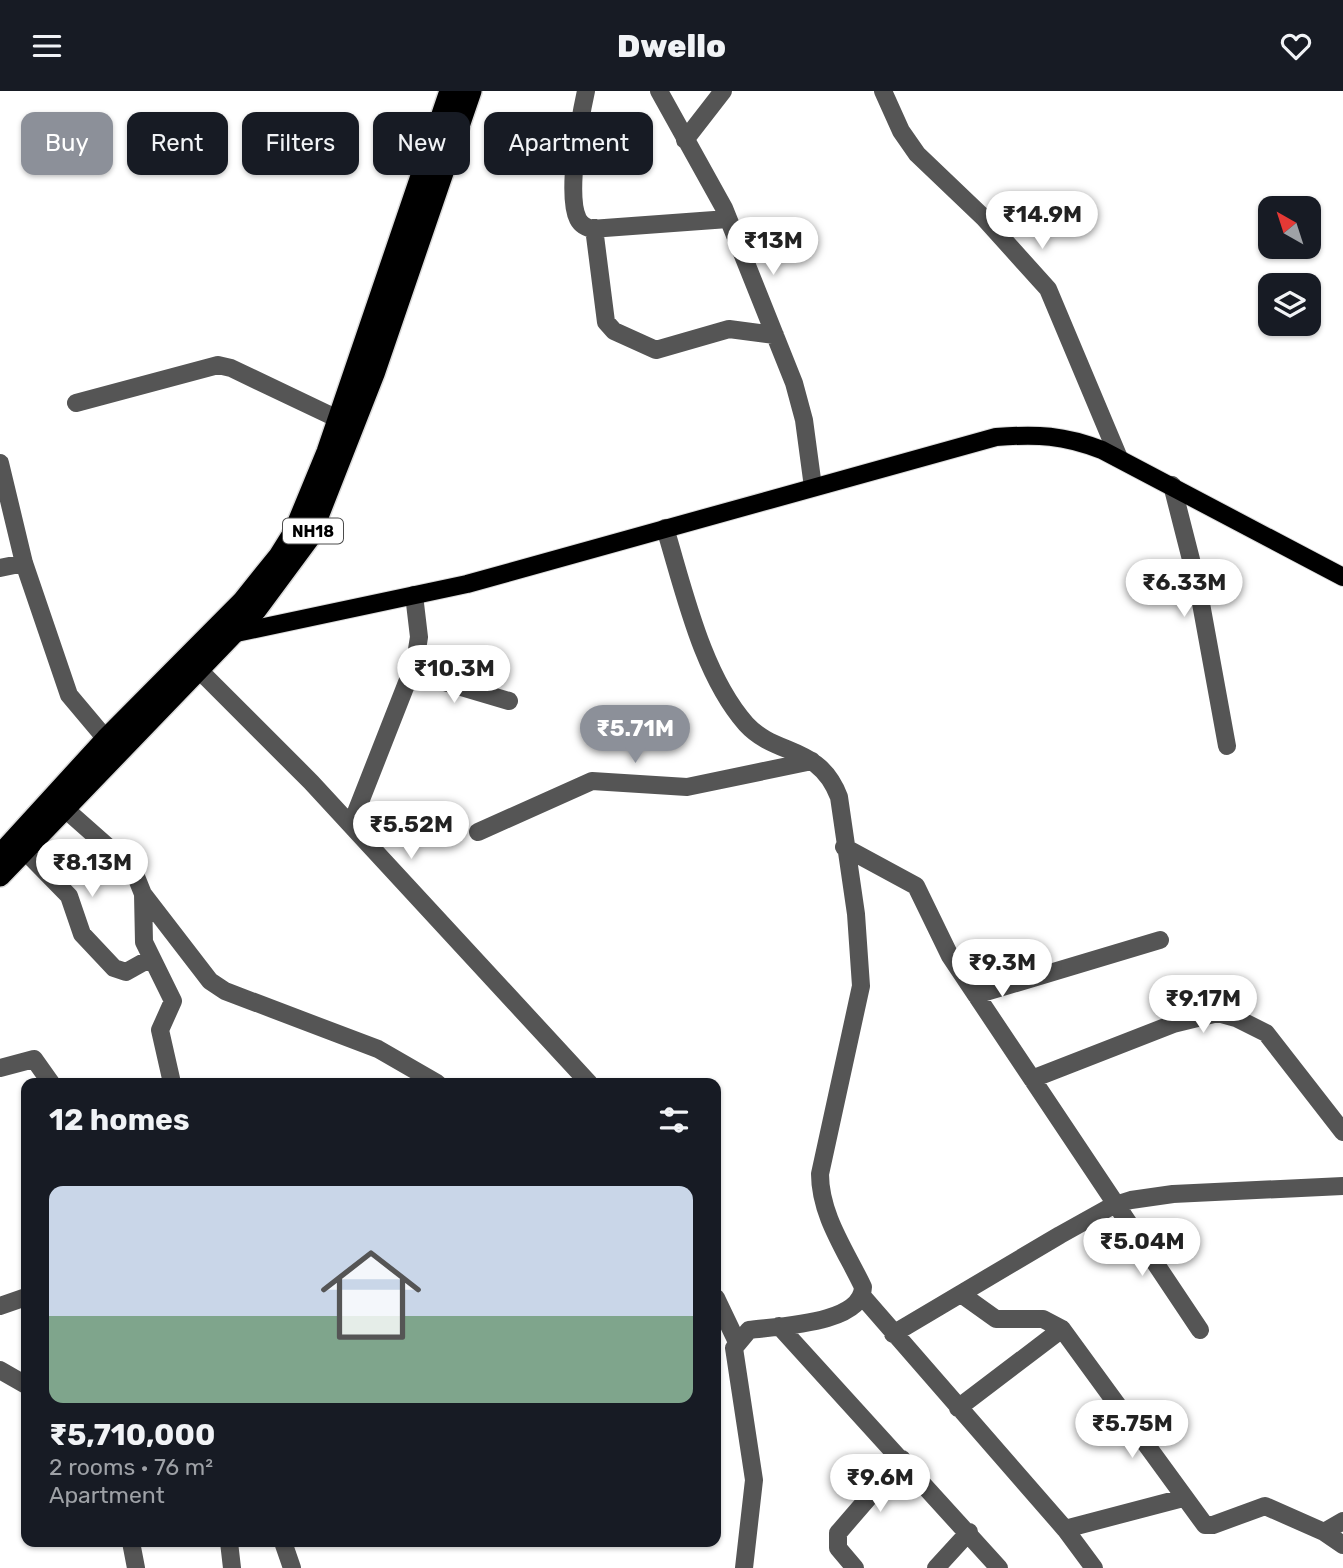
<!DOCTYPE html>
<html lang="en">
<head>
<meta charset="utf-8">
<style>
  body { margin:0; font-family:Rubik,sans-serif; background:#20242c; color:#f1f3f6; height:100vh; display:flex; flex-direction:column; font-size:26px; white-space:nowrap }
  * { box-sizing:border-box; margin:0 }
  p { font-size:23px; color:#9ea1a6 }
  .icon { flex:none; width:38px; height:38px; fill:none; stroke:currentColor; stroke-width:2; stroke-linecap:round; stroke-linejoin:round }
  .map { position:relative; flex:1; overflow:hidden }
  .details { position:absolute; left:21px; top:987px; width:700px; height:469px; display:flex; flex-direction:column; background:#171b24; border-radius:14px; box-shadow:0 2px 5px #0004 }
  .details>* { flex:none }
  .banner { position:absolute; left:21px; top:21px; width:700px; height:63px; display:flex; gap:14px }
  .needle { width:46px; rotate:321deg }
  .buttons { position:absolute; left:1258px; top:105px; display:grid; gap:14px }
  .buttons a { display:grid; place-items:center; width:63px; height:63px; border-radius:14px; background:#171b24; box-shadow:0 2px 5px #0004; font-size:35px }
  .price { position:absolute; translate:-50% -60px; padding:0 16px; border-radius:24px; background:#fff; color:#222; font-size:23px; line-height:46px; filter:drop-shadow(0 2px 4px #0008) }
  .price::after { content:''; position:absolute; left:50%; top:42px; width:21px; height:16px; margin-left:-10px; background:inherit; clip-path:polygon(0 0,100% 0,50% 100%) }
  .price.active { background:#8c9099; color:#fff }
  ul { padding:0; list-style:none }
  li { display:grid; align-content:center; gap:14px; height:371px; padding:0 28px }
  li span { display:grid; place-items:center; height:217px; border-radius:14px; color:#555 }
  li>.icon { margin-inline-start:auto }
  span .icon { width:126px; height:126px; fill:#fffc; stroke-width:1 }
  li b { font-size:30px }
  h2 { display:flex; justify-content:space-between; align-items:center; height:84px; padding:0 28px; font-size:30px }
  .tag { padding:0 24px; border-radius:14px; background:#171b24; box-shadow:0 2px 5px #0004; font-size:24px; line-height:63px }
  .tag.active { background:#8c9099; color:#fff }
  header { display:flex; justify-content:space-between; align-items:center; height:91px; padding:0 28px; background:#171b24; font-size:32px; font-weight:800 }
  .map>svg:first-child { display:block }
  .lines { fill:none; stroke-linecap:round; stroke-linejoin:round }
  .major-casing { stroke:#dbdbdb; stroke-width:20 }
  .highway-casing { stroke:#dbdbdb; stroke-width:24 }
  .minor { stroke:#555; stroke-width:18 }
  .major { stroke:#000; stroke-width:18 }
  .highway { stroke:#000; stroke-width:21 }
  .labels { text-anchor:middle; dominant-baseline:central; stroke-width:6; stroke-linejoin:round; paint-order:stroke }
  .shield { fill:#fff; stroke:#4c4c4c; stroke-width:2 }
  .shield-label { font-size:16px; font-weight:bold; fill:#000 }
</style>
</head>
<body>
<header><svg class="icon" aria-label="menu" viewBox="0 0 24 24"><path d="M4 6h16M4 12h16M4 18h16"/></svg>Dwello<svg class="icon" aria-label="heart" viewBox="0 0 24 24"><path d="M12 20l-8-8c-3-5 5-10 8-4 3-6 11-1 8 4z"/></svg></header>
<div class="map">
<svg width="1343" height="1477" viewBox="0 0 1343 1477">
  <rect width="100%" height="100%" fill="#fff"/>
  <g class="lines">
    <!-- major casing -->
    <g class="major-casing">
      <path id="major" d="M227 544 467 493 996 346C1038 343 1063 344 1102 359L1343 486"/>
    </g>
    <!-- highway casing -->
    <g class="highway-casing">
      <path id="highway" d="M0 764 106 648 242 511 279 465 294 441 327 361 450 0
        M0 785 256 519 310 446 374 283 471 0"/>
    </g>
    <!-- minor -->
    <path class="minor" d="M586 0C580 27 566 104 578 128 581 134 586 136 591 138L728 128
      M659 0 724 117 794 292 804 329 813 396
      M883 0 901 40 917 63 984 127 1048 198 1119 367
      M685 49 723 0
      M594 137 606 231 614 240 656 259 729 238 775 244
      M76 312 218 274 231 277 338 328
      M0 372 24 472 69 604 106 648
      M1172 394 1198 496 1227 655
      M665 437C684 499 702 583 746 633 776 666 819 653 839 706L856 823 861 895 820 1083C820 1124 846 1160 863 1196 862 1233 779 1235 749 1239L734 1257 754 1389 744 1477
      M0 477 24 472
      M198 578 311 691 589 992
      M411 581 509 610
      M64 717 133 778 143 803 144 851 173 910 160 939 172 992
      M351 734 415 571 419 546 414 504
      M478 741 592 690 687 696 812 670
      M844 756 916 795 950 865 1200 1239
      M24 759 69 805 82 843 114 877 126 881 151 867
      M143 803 210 890 225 900 378 958 437 992
      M976 904 1160 849
      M0 977 34 968 51 992
      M1032 988 1173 933 1218 922 1236 927 1266 942 1343 1041
      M961 1203 996 1228H1043L1062 1238 1205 1434H1213L1265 1415 1324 1441 1343 1454
      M863 1206 1065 1438 1094 1477
      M716 1207 737 1251
      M0 1215 26 1206
      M779 1235 999 1477
      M893 1243 1060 1144 1112 1115 1131 1109 1173 1103 1343 1095
      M0 1279 26 1294
      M958 1317 1062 1238
      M1065 1438 1183 1407
      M1324 1441 1343 1430
      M131 1451 136 1477
      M229 1451 232 1477
      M283 1451 292 1477
      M855 1477 838 1457V1442L902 1368
      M936 1477 969 1441"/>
    <!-- major -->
    <use href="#major" class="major"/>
    <!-- highway -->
    <use href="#highway" class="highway"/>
  </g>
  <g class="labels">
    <!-- shield labels -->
    <rect class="shield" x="283" y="427.5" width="60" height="25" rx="5"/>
    <g class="shield-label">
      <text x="313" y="440">NH18</text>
    </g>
  </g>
</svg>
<div class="buttons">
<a><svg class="needle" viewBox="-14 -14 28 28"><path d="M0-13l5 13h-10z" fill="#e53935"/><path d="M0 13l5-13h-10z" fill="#9ea1a6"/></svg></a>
<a><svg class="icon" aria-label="layers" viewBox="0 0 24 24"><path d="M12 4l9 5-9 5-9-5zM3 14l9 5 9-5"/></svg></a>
</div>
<b class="price" style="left:1042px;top:160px">₹14.9M</b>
<b class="price" style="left:773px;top:186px">₹13M</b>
<b class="price" style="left:1184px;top:528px">₹6.33M</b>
<b class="price" style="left:454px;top:614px">₹10.3M</b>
<b class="price active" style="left:635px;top:674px">₹5.71M</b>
<b class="price" style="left:411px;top:770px">₹5.52M</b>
<b class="price" style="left:92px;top:808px">₹8.13M</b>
<b class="price" style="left:1002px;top:908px">₹9.3M</b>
<b class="price" style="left:1203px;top:944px">₹9.17M</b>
<b class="price" style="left:1142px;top:1187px">₹5.04M</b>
<b class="price" style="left:1132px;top:1369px">₹5.75M</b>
<b class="price" style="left:880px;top:1423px">₹9.6M</b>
<div class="banner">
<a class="tag active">Buy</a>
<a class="tag">Rent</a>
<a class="tag">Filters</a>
<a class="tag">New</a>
<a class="tag">Apartment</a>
</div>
<section class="details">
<h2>12 homes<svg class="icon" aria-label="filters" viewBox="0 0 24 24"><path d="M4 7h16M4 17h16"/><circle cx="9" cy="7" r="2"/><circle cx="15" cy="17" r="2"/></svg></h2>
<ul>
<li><span style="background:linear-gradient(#c9d6e8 60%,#7fa58c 0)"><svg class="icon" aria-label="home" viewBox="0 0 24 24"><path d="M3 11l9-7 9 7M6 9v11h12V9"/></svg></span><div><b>₹5,710,000</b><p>2 rooms · 76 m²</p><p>Apartment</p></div></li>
</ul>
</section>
</div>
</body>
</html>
